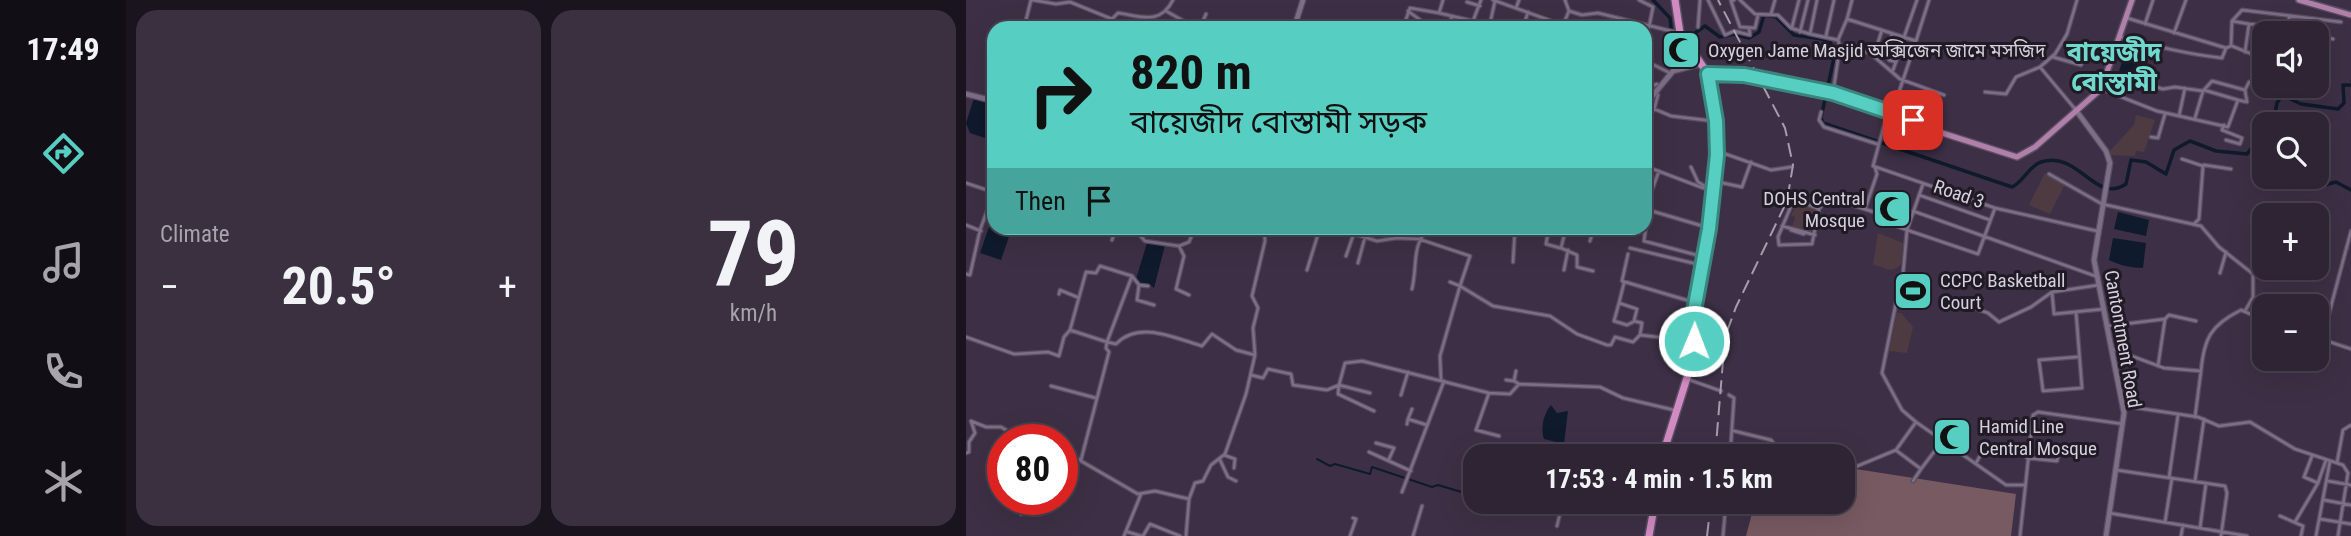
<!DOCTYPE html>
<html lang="en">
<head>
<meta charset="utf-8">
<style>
  :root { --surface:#2e2434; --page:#3a3040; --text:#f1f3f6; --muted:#a7a4ac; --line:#49414f; --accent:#57cec2 }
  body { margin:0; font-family:"Roboto Condensed","Noto Sans Bengali",sans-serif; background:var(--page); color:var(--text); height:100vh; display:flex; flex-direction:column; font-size:26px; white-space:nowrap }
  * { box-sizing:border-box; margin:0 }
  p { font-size:23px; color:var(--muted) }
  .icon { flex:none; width:38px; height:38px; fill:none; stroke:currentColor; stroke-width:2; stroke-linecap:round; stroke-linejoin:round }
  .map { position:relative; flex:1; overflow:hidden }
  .side { display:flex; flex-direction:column; gap:10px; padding:10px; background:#19141d; width:840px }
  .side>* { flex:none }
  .hud { position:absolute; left:21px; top:21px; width:665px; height:214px; border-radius:21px; box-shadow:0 7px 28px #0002,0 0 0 2px var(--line); background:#57cec2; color:#111; overflow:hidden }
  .buttons { position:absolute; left:1286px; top:21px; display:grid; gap:14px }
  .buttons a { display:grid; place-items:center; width:77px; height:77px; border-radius:14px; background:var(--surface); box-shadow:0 7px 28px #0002,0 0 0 2px var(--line); font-size:35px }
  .speed { position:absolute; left:21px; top:424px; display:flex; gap:14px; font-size:35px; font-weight:700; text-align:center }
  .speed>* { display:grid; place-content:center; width:91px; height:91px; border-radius:50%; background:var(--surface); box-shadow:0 7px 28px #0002,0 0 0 2px var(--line); line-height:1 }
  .speed .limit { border:10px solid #d22; background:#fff; color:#111 }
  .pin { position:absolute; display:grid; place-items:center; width:60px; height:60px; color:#fff; margin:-30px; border-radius:14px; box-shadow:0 4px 10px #0006 }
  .me { position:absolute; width:77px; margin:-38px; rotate:1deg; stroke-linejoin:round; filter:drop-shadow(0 0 5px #0008) }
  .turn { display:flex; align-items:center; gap:24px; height:147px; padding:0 28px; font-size:32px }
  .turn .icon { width:91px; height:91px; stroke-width:2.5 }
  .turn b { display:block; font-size:49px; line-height:60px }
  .then { display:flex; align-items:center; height:66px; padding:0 28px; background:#0003; gap:14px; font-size:26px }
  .big { font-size:52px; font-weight:700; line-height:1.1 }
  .side .widget { flex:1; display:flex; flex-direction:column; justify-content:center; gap:10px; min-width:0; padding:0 24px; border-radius:21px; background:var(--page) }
  .side .dial { align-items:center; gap:0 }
  .dial b { font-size:91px; line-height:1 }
  .heat { display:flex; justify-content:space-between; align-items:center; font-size:38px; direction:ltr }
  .side .tiles { flex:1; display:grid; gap:10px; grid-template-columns:repeat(2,1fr) }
  .trip { position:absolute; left:497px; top:444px; width:392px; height:70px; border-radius:21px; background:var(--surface); box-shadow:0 7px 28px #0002,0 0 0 2px var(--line); font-weight:700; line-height:70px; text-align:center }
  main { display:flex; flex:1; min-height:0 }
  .tab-bar { display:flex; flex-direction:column; width:126px; justify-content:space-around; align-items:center; background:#120e15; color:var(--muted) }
  .tab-bar .icon { width:49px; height:49px }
  .tab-bar .active { color:var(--accent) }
  .tab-bar b { font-size:32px; color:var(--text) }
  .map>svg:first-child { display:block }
  .green { fill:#4e3b41 }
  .forest { fill:#785a62 }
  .water { fill:#0f1a2d }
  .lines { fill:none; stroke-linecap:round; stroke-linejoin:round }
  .stream { stroke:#0f1a2d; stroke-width:2 }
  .canal { stroke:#0f1a2d; stroke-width:3.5 }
  .street-casing { stroke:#5a4e61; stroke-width:5 }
  .secondary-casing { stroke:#5a4e61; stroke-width:7 }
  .primary-casing { stroke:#5a4e61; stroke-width:8 }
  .highway-casing { stroke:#5a4e61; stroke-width:10 }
  .street { stroke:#7e6f89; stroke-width:2.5 }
  .secondary { stroke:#7e6f89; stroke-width:4.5 }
  .primary { stroke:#b080ab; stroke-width:5 }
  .highway { stroke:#d28bc2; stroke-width:7 }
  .rail { stroke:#a69cad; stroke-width:2; stroke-dasharray:14 7; stroke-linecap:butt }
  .route-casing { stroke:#39867e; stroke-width:18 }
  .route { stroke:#57cec2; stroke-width:12 }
  .labels { text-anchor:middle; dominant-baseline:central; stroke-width:6; stroke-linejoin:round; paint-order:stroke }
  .poi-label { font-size:19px; fill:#d7cfdd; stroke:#201a25; text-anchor:start }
  .street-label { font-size:19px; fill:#d7cfdd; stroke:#201a25 }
  .district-label { font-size:26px; font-weight:bold; fill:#70d9ce; stroke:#201a25 }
</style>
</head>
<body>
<main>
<nav class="tab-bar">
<b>17:49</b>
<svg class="icon active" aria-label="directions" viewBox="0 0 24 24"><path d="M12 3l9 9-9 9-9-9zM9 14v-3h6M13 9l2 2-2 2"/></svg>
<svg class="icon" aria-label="music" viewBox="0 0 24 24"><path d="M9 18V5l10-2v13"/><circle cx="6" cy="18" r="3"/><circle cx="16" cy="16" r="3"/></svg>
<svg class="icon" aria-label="phone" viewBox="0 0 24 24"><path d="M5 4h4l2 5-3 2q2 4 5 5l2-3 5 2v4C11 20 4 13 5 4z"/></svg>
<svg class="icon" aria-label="climate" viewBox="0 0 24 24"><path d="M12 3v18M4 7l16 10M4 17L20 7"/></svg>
</nav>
<section class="side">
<div class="tiles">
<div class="widget"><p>Climate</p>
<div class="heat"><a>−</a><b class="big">20.5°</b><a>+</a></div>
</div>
<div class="widget dial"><b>79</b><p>km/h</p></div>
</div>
</section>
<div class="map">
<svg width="1385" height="536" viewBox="0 0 1385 536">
  <rect width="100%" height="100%" fill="#3d3046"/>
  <!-- green -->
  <path class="green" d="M1170,115L1189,120L1178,152L1170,151L1169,156L1144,155L1142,153L1168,125Z
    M1079,173L1099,184L1084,214L1063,205Z
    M831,201L854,210L848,231L844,232L826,227L829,217L825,216Z
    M912,233L937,243L935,264C924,276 920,266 907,265Z
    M931,313H935L947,327L941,353L923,351Z"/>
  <!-- forest -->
  <path class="forest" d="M877,467L1050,494L1045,536H780L789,502H877Z"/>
  <!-- water -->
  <path class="water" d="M1162,44L1182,50L1173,76L1153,71Z
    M8,98L21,100L20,105L28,107L27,137L22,139L4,133L0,123Z
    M1152,212L1183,220L1180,236L1148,229Z
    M25,221L28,228H46L35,260L14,253Z
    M1147,238L1180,243L1177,268C1166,268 1152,265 1143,260Z
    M181,243L199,245L188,288L183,284L174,285L170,279Z
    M585,405L591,413L602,411L598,444L578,439C574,428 578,413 585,405Z"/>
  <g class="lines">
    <!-- stream -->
    <path class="stream" d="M351,459L364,466L369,464L404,474L406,467L466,487L472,485L509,496"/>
    <!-- canal -->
    <path class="canal" d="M687,0L704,18L706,37L711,41H715
      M723,37L739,26L754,37L768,34L783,38L793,32L798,15L810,17L828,35L863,40L869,53L855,118L857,123L1046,187C1057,182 1063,166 1075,162C1113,150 1129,205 1160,184L1165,160L1180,162L1200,174L1208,150L1224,141L1250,151L1281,154L1298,132
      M1307,124L1311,103L1316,95L1335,104L1372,109L1378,103L1377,85H1385
      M1349,177L1355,186L1370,182L1385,190"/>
    <!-- street casing -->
    <g class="street-casing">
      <path id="street" d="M67,0L90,4L104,2L146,19L152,13C174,16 194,26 207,0
        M477,0L473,13L507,21L515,0
        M527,0L597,25L603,11L616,15L632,13L713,33
        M599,0L603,11
        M673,0L687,7L683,27
        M742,0L759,35L768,31L784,35L783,28
        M768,0L765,1L774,27L789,28L792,15
        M774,0L789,14L812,15L825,28L844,34
        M851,0L844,34L872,40L874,46L867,93
        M886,0L881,19L950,41L963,0
        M501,2L514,6
        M550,8L553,0
        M200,11L230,28
        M442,11L465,28
        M805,14L809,0
        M1161,18L1260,48L1265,46L1266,21L1276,10L1375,22
        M1266,21L1283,24L1279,52
        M1179,24L1187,0
        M1283,24L1322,27
        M732,27L734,0
        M826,27L833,0
        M58,28L65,0
        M143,28L147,19
        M234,28L240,14
        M437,28L444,8L473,13
        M482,28L486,16
        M523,28L529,1
        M557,28L562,12
        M834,32L842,0
        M1208,33L1220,0
        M1322,33L1323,16
        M926,34L920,54L923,60L930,62
        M860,36L868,0
        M938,37L951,0
        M1155,37C1189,46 1220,54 1256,58L1260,48
        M1351,37L1367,39
        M872,40L881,19
        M950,41L931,98L919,122L907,166L1029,208L1131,231
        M874,46L904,53L934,79L978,95
        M1266,46L1298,59
        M908,55L916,30
        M1351,55L1359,56
        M1291,56L1296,25
        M1087,57L1115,65L1119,53L1144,59
        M688,65L702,72
        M1074,67L1109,109
        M927,70L939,37
        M1142,74L1197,89L1209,87L1237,91
        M679,89L691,84
        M1135,89L1191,111L1262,127L1272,100L1281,102L1279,90L1283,82L1298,85
        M1238,90L1272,100
        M1019,92L1040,94L1050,77L1074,67L1089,54L1101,34L1111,0
        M679,105L705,116L747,121
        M688,110L692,95
        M855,112L853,120L858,127L911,144
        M1213,116L1219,88
        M1229,118L1237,91L1246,81L1279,90
        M1258,125L1256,130L1276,138L1274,144L1260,140
        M679,129L682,130
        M1185,137L1192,138L1199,114
        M754,152L805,170L825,167
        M1216,159L1237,166L1233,219L1228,224
        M1238,165L1265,169
        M679,166L737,188
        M725,167L732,182L745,190
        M1083,174L1136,204L1235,226L1253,247L1287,274V297L1311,306
        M752,182L776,187L785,162
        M0,183L27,192
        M953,195L1024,220
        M1029,208L1012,254L941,230L936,285L930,303L916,373L936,410L950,422L1040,485H1059
        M679,209L740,227
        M679,209L693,171
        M853,209L828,199L812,237L813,245L846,244L853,209L859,201L871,200L920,216L925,224L941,230L957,184
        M899,209L911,174L909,167
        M947,211L1132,277
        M0,225L15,231
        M680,226L678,241L738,257
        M816,226L849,235
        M159,228L171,232L179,241L213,246L223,242L229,228
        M328,228L346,233L356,228
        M369,228L411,241L431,238L453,239L504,256L494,286L484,282
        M583,228L580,244L594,248
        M600,228L595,248L611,255V267L627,271
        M187,230V228
        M825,230L838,234
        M146,240L150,228
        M624,241L628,228
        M213,246L218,256L210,289L223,295
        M664,248L735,265
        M662,254L656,281L727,302
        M380,256L388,233
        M547,262L549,228
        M392,263L399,237
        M341,270L353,231
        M598,270L602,250
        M1254,273L1260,252
        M0,274L4,275L14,230L28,192
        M166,276L173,285L182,286
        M658,283L653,303L671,309L668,321L676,323L674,335
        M173,285L171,300L188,305
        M446,289C452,262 445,249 462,228
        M1086,292L1088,314L1138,309
        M93,294L94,290L111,297
        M653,303L648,321L661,325L667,322
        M999,308L1002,306L1022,313L1033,322L1065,307L1086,292L1133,285
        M1279,311L1287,297
        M1110,312L1116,388L1077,391L1073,360L1111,357
        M1142,326L1199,319
        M104,330L120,272L130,273L134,266L166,276L141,342L150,344C173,320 209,338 236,346L246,334L270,350L289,355
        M0,337L48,354L82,352L93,356L98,337L104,330L141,342L140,348L143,352L115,460L96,457
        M707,339L714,321L725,319
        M1355,339L1385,349
        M1351,340H1356L1385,231
        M1147,349L1198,368L1235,371L1229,417
        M1192,366L1199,319L1203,315L1230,321
        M550,371L548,381L553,384
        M1235,371C1238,338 1245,325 1275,310L1298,320
        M285,375L297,378L302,369L325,374L327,385L361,390L373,385L379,363L396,361L523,393L544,394L553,384L634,387L657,398L708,410
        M475,380L474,356L494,286L527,306L584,316L611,334L641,345H645L649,337L667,342L674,335L726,341
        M540,380L548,381
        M724,380L755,391
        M85,386L130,398
        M404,393L373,385L372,394L408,411
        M523,393L510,430L533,436
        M435,395L442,372
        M763,395L768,398L764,457
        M1158,406L1232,417L1253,426L1284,422L1329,449L1377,465L1382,473L1372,536
        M442,419L446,409
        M441,424L442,419L461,425
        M768,431L805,440L819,457
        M410,443L428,448L423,459
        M931,451L955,469L977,440
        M403,452L445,471
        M0,453L3,452V442L9,433L5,421L20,427H35L55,439
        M258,455L269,459L268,468
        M584,455L600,457
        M1346,456L1338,477L1352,483L1360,460
        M544,457L551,445L567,453L583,456
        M1061,458L1091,461L1094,447
        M254,460L262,477L270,481
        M115,461L172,494L189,491L223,499
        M1010,463L1018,449
        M1371,463L1377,430L1385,425
        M1150,470L1259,486L1261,493L1255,536
        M877,472L930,450L950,422
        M1203,478L1212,415
        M947,481L955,469
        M1229,481L1238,419
        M1362,481L1385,485
        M436,492L478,381
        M1358,500L1385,505
        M582,502L613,509L616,502
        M1143,513L1281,536
        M55,514L62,509L66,499
        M1314,516L1337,526L1335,536
        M1354,519L1385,524
        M1199,522L1206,478
        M1329,522L1352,483
        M591,526L596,505
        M1234,528L1240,483
        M162,532L175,536
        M158,536L175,494
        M177,536L184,524L214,536
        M220,536L223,499L229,483L237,481L245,465L259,454L280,394L289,355L287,328L292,308L286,296L299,241L298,228
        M384,536L390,519L387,518
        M447,536L456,506
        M757,536L760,502
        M1054,536L1067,415L1072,412L1157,424
        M1215,536L1217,525
        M1350,536L1364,461"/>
    </g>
    <!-- secondary casing -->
    <g class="secondary-casing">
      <path id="secondary" d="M328,28L337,0
        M0,94L28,101
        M679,105L707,71L734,64
        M1109,109L1140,151L1144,163L1128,260L1158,413L1140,536"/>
    </g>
    <!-- primary casing -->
    <g class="primary-casing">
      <path id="primary" d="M1333,0L1385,15
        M746,72L778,75L887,100
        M747,78L779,80L864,97L1051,157L1069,147L1135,89L1166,0
        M903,105L930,114"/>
    </g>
    <!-- highway casing -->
    <g class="highway-casing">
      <path id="highway" d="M709,0L714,33L742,74
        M745,72L748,75L745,79L742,76Z
        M696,457L726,362L728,311L745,217L752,139L743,78
        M683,536L689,502"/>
    </g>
    <!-- street -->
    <use href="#street" class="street"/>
    <!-- secondary -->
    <use href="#secondary" class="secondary"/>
    <!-- primary -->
    <use href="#primary" class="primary"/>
    <!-- highway -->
    <use href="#highway" class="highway"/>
    <!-- rail -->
    <path class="rail" d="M749,457L759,337L770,307L821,201L827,165L819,128L752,0
      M741,536L745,502"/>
  </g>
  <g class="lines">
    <!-- route casing -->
    <g class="route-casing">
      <path id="route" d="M728,341V311L743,229L751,155L750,121L742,74L778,75L867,93L947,120"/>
    </g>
    <!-- route -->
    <use href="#route" class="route"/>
  </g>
  <!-- icons -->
  <defs>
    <g id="mosque-square" transform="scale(2.0125)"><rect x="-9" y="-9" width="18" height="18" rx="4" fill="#57cec2" stroke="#201a25"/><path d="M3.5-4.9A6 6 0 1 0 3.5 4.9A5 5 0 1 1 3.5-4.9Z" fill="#111"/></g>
    <g id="stadium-square" transform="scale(2.0125)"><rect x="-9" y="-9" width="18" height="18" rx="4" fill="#57cec2" stroke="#201a25"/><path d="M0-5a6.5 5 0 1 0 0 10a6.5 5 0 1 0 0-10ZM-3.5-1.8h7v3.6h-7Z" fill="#111"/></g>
  </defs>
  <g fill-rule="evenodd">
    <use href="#mosque-square" x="715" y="50"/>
    <use href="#mosque-square" x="926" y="209"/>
    <use href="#stadium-square" x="947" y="291"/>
    <use href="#mosque-square" x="986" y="437"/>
  </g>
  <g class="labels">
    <!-- poi labels -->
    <g class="poi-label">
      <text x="742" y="50">Oxygen Jame Masjid অক্সিজেন জামে মসজিদ</text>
      <text x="899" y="198" text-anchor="end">DOHS Central<tspan x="899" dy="22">Mosque</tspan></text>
      <text x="974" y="280">CCPC Basketball<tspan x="974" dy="22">Court</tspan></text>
      <text x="1013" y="426">Hamid Line<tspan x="1013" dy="22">Central Mosque</tspan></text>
    </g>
    <!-- street labels -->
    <g class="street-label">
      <text transform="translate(993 194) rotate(19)">Road 3</text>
      <text transform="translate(1157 339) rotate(80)">Cantontment Road</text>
    </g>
    <!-- district labels -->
    <g class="district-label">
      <text x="1148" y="52">বায়েজীদ<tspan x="1148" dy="30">বোস্তামী</tspan></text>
    </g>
  </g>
</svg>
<div class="buttons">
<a><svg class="icon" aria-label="sound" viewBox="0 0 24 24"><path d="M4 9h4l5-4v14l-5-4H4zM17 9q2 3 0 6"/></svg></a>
<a><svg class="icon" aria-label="search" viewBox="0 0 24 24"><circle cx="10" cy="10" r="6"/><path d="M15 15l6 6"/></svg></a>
<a>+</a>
<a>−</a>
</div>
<div class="speed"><div class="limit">80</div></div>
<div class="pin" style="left:947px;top:120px;background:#d93025"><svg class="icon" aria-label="arrive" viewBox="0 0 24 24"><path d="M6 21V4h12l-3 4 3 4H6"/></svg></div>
<svg class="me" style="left:728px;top:341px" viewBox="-20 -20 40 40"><circle r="17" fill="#57cec2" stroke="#fff" stroke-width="3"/><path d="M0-11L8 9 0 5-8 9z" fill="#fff"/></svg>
<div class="trip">17:53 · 4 min · 1.5 km</div>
<div class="hud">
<div class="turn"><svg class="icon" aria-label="right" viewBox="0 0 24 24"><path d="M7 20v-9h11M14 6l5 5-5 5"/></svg><div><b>820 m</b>বায়েজীদ বোস্তামী সড়ক</div></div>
<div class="then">Then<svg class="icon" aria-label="arrive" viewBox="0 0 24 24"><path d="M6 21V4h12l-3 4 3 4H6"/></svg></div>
</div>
</div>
</main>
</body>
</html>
